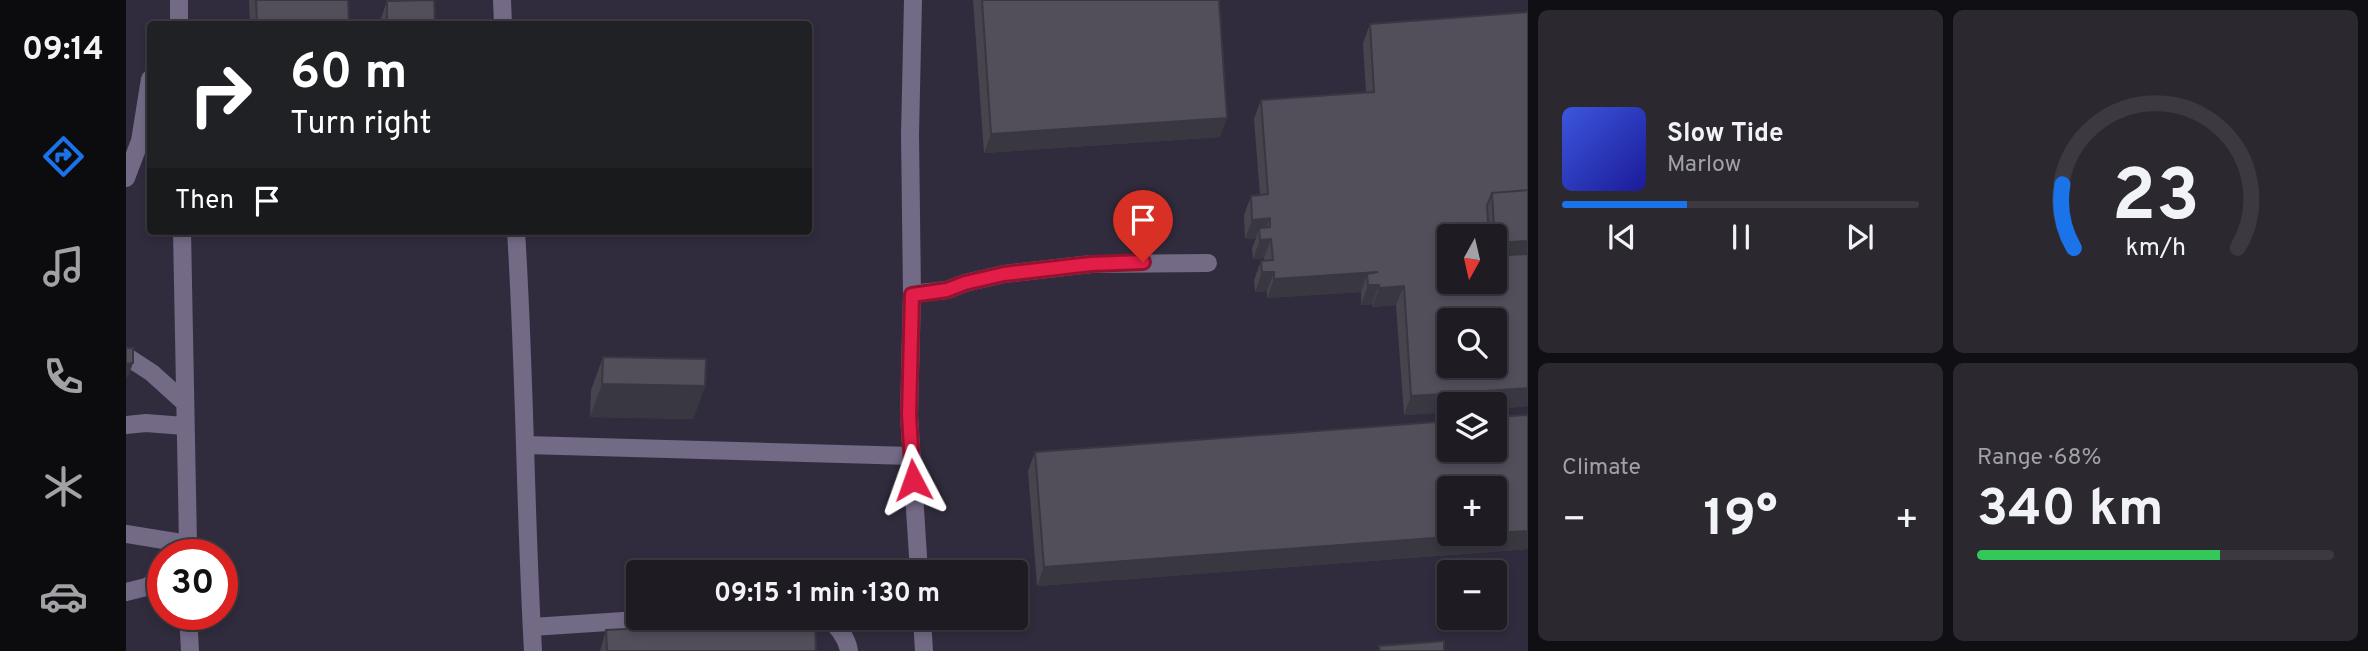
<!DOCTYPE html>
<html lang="en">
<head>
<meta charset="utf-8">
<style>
  :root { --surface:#1e1b23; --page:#2b2830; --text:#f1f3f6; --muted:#a1a1a6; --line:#3c3941; --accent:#1a73e8 }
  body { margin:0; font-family:Overpass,sans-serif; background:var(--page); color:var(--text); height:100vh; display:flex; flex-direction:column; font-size:26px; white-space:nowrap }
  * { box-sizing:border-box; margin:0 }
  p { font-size:23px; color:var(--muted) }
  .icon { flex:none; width:38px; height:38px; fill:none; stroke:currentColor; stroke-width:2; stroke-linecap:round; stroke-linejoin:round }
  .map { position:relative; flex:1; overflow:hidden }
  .side { display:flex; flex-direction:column; gap:10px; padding:10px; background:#100f13; width:840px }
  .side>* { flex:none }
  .guide { position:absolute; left:21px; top:21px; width:665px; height:214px; border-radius:7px; box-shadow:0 4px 10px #0003,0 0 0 2px var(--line); background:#202124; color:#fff; overflow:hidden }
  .needle { width:46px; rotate:188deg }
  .buttons { position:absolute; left:1311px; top:224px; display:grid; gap:14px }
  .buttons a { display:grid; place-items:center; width:70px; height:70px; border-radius:7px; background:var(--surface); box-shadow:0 4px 10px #0003,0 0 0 2px var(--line); font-size:35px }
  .speed { position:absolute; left:21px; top:539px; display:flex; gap:14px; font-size:35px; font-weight:700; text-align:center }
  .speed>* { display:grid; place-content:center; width:91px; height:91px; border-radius:50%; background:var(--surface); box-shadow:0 4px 10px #0003,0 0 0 2px var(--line); line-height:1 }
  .speed .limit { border:10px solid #d22; background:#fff; color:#111 }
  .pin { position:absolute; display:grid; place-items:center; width:60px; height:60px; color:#fff; margin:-72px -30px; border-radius:50% 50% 50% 0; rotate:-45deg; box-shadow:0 0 7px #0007 }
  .pin .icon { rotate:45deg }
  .me { position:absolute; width:77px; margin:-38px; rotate:356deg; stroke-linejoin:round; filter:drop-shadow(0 0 5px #0008) }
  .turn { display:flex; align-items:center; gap:24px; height:147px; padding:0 28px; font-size:32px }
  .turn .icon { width:91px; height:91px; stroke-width:2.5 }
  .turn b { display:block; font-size:49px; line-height:60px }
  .then { display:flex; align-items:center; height:66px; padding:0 28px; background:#0003; gap:14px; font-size:26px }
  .big { font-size:52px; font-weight:700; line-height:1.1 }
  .side .widget { flex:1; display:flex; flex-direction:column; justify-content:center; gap:10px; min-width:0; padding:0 24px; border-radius:10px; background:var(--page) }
  .side .dial { align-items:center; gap:0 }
  .dial svg { height:182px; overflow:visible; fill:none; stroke:var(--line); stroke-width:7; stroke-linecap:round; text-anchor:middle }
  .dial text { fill:var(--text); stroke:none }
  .song { display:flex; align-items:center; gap:21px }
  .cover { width:84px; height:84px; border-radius:10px; background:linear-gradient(135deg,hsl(230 70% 55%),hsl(240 70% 35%)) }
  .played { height:7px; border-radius:4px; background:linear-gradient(90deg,var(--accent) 35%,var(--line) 35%) }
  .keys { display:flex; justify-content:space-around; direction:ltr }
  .heat { display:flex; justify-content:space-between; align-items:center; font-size:38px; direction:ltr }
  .charge { height:10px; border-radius:5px; background:linear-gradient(90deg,#34c759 68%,var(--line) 0) }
  .side .tiles { flex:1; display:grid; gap:10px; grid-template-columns:repeat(2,1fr) }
  .trip { position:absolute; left:500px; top:560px; width:402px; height:70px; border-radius:7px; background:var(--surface); box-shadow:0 4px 10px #0003,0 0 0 2px var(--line); font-weight:700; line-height:70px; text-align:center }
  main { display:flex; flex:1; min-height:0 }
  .tab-bar { display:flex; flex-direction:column; width:126px; justify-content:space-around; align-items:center; background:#0c0b0e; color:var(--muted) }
  .tab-bar .icon { width:49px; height:49px }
  .tab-bar .selected { color:var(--accent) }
  .tab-bar b { font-size:32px; color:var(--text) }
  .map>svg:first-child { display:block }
  .built { fill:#312c3d; fill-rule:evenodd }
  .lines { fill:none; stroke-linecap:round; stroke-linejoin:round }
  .minor { stroke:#736a86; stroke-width:18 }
  .wall { fill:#47444e; fill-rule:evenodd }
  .shaded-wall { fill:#393740 }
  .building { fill:#524f5b; stroke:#393740; stroke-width:2; fill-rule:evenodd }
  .route-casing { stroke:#92132f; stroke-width:18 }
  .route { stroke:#e11d48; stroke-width:12 }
</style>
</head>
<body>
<main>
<nav class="tab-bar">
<b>09:14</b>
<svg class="icon selected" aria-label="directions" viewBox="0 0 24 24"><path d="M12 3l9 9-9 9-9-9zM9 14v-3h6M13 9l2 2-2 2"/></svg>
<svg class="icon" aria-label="music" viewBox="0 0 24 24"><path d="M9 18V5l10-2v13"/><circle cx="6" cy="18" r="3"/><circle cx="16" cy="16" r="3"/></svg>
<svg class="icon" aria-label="phone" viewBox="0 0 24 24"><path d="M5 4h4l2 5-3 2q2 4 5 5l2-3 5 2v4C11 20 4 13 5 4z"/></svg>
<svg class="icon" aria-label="climate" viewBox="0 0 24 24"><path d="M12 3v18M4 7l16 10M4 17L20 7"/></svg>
<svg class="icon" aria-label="car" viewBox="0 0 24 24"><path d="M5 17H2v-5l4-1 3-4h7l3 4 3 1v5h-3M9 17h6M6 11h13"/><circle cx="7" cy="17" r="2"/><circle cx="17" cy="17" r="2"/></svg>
</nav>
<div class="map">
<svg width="1402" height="651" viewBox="0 0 1402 651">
  <rect width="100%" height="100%" fill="#28242f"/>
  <!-- built -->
  <path class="built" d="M0,0H1402V651H0ZM24,24H682V231H24ZM1323,236H1368V282H1323ZM1323,320H1368V366H1323ZM1323,404H1368V450H1323ZM1323,488H1368V534H1323ZM37,555H96V614H37ZM513,572H891V618H513ZM1323,572H1368V618H1323Z"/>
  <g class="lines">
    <!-- minor -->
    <path class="minor" d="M53,0V24
      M376,0L377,24
      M787,0L784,134L786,294L783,415L793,572
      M0,178L14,141L24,79
      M56,231L62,544L61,555
      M390,231C399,371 399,511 407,651
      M786,294L821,290L839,283L878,274L965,264L1082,263
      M0,356L26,373L58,402
      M0,425L20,423L58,426
      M400,445L785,456
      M0,534L62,544
      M0,592L20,587L37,578
      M62,614L64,651
      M699,618C711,624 721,638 723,651
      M796,618L798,651
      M406,627L543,618"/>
  </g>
  <!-- wall -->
  <path class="wall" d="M123,0H222L223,24H124Z
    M847,0H1093L1094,137L858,153Z
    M261,1L309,24H254V21Z
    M1402,12V406L1368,409L1323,404V412L1278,415L1270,305L1246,307V304L1235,305V292L1141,298V291L1129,292L1128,280L1135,261H1138V258L1127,259L1126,248L1130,238L1119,239L1118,215L1125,196L1134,195L1128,119L1135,100L1240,93L1237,43L1244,24ZM1323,236H1368V282Z
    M477,357L579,386L567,419L464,417L465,390Z
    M1402,415V549L911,586L902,471L909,452Z
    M623,618H645V622L690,651H474L480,630L621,624Z"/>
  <!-- shaded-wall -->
  <path class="shaded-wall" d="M1101,118L1094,137L858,153L865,134Z
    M1144,218L1137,237L1133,228L1130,238L1119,239L1126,220Z
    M1145,239L1138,258L1127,259L1134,240Z
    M1402,241V273L1368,275L1369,243Z
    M1136,272H1148L1141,291L1129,292Z
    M1252,272L1253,285L1246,304L1235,305L1242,285L1241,274L1235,292L1141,298L1148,279Z
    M1278,286L1270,305L1246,307L1253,288Z
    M7,363L2,377H0V364Z
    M476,384L579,386L567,419L464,417Z
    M1402,388V406L1368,409V404H1323V412L1278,415L1285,396Z
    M1402,531V549L911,586L918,567Z"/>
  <!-- building -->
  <path class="building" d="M130,0H222L223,24H131Z
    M308,0L309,24H261V1Z
    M856,0H1093L1101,118L865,134Z
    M1402,12V190L1366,193L1361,206L1363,236H1323V282H1368V256L1402,254V388L1285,396L1278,286L1253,288V285H1242L1241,274L1252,272L1148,279V272H1136L1135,261L1147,260L1145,239L1134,240L1133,228L1144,227V218L1126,220L1125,196L1142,194L1135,100L1248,92L1244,24ZM1323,320H1368V366H1323Z
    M1402,190V241L1369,243L1366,193Z
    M0,348H7V363L0,364Z
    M477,357L580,359L579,386L476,384Z
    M1402,415V531L1368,533V488H1323V534H1361L918,567L909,452L1323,421V450H1368V417Z
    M626,618H645V622L689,620L690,651H481L480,630L626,623Z
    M1318,641V651H1254L1253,646Z"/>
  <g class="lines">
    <!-- route casing -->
    <g class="route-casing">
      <path id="route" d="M787,480L783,415L786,295L821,290L839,283L878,274L965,264L1017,262"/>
    </g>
    <!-- route -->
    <use href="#route" class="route"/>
  </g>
</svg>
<div class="buttons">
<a><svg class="needle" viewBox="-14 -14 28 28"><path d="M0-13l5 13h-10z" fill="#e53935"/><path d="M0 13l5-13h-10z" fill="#a1a1a6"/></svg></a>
<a><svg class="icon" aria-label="search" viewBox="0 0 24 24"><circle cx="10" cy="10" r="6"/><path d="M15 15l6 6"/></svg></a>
<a><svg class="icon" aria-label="layers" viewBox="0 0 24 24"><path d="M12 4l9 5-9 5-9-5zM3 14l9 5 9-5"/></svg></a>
<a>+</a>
<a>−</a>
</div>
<div class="speed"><div class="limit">30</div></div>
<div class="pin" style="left:1017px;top:262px;background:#d93025"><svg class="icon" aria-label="arrive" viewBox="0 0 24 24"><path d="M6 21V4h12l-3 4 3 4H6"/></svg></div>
<svg class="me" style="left:787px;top:480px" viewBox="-20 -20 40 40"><path d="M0-17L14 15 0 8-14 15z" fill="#e11d48" stroke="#fff" stroke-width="4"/></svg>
<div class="trip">09:15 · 1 min · 130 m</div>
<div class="guide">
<div class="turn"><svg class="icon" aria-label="right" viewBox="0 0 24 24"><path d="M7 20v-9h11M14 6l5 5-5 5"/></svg><div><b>60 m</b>Turn right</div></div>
<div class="then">Then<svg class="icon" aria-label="arrive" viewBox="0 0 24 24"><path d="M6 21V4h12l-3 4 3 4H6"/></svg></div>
</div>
</div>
<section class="side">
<div class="tiles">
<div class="widget">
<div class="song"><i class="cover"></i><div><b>Slow Tide</b><p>Marlow</p></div></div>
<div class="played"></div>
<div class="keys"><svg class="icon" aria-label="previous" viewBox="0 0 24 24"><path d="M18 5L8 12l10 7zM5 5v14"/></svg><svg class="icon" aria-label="pause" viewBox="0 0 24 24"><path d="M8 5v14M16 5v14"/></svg><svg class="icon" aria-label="next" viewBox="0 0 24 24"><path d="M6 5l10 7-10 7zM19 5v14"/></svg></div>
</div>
<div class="widget dial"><svg viewBox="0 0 100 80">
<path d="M14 69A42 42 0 1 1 86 69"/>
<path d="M14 69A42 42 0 0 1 9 41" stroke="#1a73e8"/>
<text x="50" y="56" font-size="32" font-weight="700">23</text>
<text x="50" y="72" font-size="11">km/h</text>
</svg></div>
<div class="widget"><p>Climate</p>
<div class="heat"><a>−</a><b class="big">19°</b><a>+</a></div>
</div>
<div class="widget"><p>Range · 68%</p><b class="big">340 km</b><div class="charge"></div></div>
</div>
</section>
</main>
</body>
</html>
